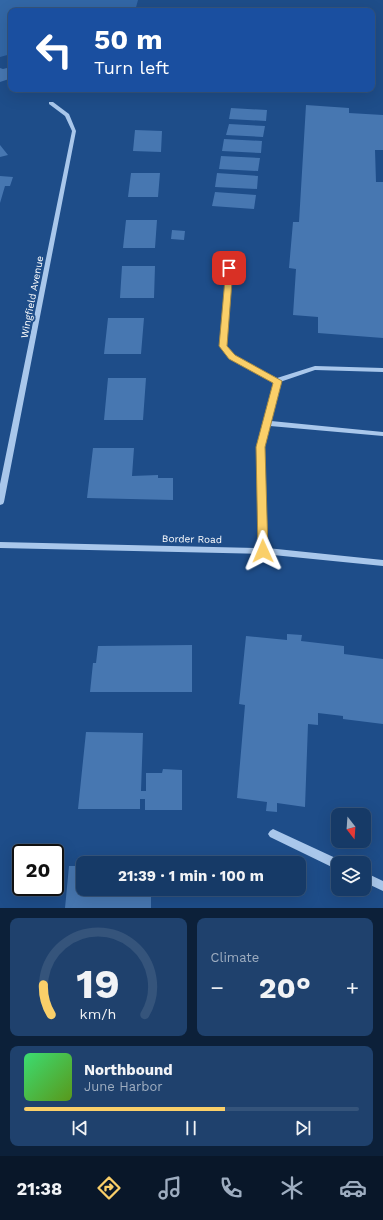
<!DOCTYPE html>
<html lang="en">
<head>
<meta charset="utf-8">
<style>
  :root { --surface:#163a67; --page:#1f416d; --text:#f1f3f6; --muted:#9eadc0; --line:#35547b; --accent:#facf69 }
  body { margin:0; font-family:"Work Sans",sans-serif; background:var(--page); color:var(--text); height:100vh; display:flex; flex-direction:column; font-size:15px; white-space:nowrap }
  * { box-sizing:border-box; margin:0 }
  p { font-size:13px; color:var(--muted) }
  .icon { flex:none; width:22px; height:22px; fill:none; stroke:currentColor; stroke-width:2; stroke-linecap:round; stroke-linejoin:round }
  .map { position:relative; height:908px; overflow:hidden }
  .side { display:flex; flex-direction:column; gap:10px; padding:10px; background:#0c2039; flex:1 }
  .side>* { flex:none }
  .hud { position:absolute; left:8px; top:8px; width:367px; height:84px; border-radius:8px; box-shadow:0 4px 16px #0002,0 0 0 1px var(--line); background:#1a4fa0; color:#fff; overflow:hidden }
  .needle { width:26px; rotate:163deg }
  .buttons { position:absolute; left:331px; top:808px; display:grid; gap:8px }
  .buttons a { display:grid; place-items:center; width:40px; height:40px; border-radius:8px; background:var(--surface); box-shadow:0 4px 16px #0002,0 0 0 1px var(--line); font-size:20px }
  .speed { position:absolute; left:12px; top:844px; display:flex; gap:8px; font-size:20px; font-weight:700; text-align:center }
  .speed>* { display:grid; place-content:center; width:52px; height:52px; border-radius:50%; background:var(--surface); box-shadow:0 4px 16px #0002,0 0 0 1px var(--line); line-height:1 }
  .speed .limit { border:2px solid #111; border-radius:6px; background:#fff; color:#111 }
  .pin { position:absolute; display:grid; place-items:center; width:34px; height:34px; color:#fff; margin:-17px; border-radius:8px; box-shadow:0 2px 6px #0006 }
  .me { position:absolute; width:44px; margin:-22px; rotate:359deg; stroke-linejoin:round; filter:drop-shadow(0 0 3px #0008) }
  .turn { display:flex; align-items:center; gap:14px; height:84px; padding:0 20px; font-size:18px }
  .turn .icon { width:52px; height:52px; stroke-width:2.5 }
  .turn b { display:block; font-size:28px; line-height:34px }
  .big { font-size:30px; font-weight:700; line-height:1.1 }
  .side .card { flex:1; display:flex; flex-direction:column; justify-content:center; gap:6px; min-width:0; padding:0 14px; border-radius:8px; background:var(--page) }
  .side .dial { align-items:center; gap:0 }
  .dial svg { height:104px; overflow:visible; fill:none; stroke:var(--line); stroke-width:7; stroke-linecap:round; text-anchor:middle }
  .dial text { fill:var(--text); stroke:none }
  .song { display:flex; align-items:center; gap:12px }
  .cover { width:48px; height:48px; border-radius:6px; background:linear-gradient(135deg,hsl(140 70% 55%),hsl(90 70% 35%)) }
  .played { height:4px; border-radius:2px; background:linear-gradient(90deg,var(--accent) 60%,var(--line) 60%) }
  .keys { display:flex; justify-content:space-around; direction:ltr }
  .heat { display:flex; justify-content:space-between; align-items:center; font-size:22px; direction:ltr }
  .side .tiles { flex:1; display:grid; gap:10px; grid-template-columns:1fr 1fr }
  .card:last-child { grid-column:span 2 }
  .trip { position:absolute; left:76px; top:856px; width:230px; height:40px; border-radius:8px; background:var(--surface); box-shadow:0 4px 16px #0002,0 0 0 1px var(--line); font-weight:700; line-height:40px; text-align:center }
  .tabs { display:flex; height:64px; justify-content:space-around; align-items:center; background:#091729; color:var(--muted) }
  .tabs .icon { width:28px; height:28px }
  .tabs .current { color:var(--accent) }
  .tabs b { font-size:18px; color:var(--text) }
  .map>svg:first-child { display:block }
  .green { fill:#3267a6 }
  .building { fill:#4777b1 }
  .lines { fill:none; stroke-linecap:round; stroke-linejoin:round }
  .minor { fill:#a9c7eb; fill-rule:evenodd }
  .route { fill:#facf69; stroke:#a28744 }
  .labels { text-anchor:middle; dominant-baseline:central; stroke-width:4; stroke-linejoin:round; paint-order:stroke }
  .street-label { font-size:10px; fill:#fff; stroke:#1e4d89 }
</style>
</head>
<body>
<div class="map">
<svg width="383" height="908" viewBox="0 0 383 908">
  <rect width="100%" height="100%" fill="#1e4d89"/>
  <!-- green -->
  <path class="green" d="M0,0H138L135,11H11V54L0,57Z"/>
  <!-- building -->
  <path class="building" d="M11,67V80L9,79L0,82V68L3,69Z
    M306,105L349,108V113L383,115V150H375L376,182H383V338L318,333V317L293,315L296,269L289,268L293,222H299Z
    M231,108L267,110L266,121L229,119Z
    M229,124L265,126L263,137L226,135Z
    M135,130L162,131L161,152L133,151Z
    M224,139L262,141L261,153L222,151Z
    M0,145L8,155L0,157Z
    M221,156L260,158L258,171L219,169Z
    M131,173H160L158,197H128Z
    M217,173L258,176L257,189L215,187Z
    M0,176L13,177L10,186H5L0,203Z
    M215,192L256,195L254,209L212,206Z
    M126,220H157L155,248H123Z
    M172,230L185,231L184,240L171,239Z
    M122,266H155L154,298H120Z
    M108,318H144L141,354H104Z
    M108,378H146L143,420H104Z
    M93,448H134L132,476L158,475V478H173V500L87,498Z
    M287,634L302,635L301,641L344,646V654L383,659V724L343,719V716L318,713V725L308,724L305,807L277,803V812L266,811L267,802L237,798L245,705L239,704L246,636L287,640Z
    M192,645V692H90L93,663H96L98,646Z
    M86,732L143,733L141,791H146V773H162L163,769L182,770V810H145V799H140V809H78Z
    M69,866H83V889H151V908H65Z"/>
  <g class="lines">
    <!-- minor -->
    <path class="minor" d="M49,102H53L69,114L76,131L4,502L3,504L0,505V484L72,131L65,116L49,104Z
      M229,266L232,268L226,347L234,356L277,378L315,366L383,368V372L315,370L280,382L271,421L383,432V436L270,426L264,447L267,548L383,560V566L263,554L0,548V542L259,548L258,447L274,382L230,358L220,347L226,268Z
      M273,829L342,861V863H338V870L270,837L268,834L270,831Z
      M364,872L383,881V891L364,882Z"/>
  </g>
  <!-- route -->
  <path class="route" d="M229,266L233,268L227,346L235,355L282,381L265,447L268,551L267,554L263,555L260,554L258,551L256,447L273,383L229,359L219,346L226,268Z"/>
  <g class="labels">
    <!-- street labels -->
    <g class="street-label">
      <text transform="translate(32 297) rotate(-79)">Wingfield Avenue</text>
      <text transform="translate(192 539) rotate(1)">Border Road</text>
    </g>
  </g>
</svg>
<div class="buttons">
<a><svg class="needle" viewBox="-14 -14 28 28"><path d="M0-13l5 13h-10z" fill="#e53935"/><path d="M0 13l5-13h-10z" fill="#9eadc0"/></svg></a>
<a><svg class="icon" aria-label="layers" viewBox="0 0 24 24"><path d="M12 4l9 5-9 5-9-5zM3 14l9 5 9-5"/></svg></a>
</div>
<div class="speed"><div class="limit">20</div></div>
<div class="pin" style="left:229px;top:268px;background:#d93025"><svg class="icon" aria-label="arrive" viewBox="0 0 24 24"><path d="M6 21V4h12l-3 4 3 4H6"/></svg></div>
<svg class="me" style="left:263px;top:551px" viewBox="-20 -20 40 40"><path d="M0-17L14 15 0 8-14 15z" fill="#facf69" stroke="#fff" stroke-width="4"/></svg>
<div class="trip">21:39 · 1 min · 100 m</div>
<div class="hud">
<div class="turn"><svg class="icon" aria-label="left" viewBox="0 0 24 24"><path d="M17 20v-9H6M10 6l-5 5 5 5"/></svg><div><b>50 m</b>Turn left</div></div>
</div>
</div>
<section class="side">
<div class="tiles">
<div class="card dial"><svg viewBox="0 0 100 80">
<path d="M14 69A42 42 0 1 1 86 69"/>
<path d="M14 69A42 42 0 0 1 8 46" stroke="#facf69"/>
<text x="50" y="56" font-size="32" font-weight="700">19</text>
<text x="50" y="72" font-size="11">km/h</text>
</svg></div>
<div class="card"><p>Climate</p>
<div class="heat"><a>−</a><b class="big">20°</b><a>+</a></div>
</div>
<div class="card">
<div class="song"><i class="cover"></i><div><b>Northbound</b><p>June Harbor</p></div></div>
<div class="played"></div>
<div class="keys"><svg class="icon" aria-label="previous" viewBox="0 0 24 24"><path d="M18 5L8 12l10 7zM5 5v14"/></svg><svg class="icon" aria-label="pause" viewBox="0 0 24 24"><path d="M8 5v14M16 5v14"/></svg><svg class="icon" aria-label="next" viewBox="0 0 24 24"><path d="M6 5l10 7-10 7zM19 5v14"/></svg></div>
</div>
</div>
</section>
<nav class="tabs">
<b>21:38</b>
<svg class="icon current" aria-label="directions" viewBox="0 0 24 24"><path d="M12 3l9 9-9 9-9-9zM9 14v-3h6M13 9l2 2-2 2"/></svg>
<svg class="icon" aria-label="music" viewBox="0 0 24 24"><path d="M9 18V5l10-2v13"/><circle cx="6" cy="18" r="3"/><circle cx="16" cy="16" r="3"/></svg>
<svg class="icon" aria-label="phone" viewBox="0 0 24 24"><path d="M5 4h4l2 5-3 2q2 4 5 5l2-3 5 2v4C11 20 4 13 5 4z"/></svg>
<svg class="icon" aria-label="climate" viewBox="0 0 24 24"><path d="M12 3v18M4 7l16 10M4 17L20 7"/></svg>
<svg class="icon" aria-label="car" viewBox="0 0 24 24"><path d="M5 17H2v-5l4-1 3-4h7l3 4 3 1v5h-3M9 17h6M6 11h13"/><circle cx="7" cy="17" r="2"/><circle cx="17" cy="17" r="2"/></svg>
</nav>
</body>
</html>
